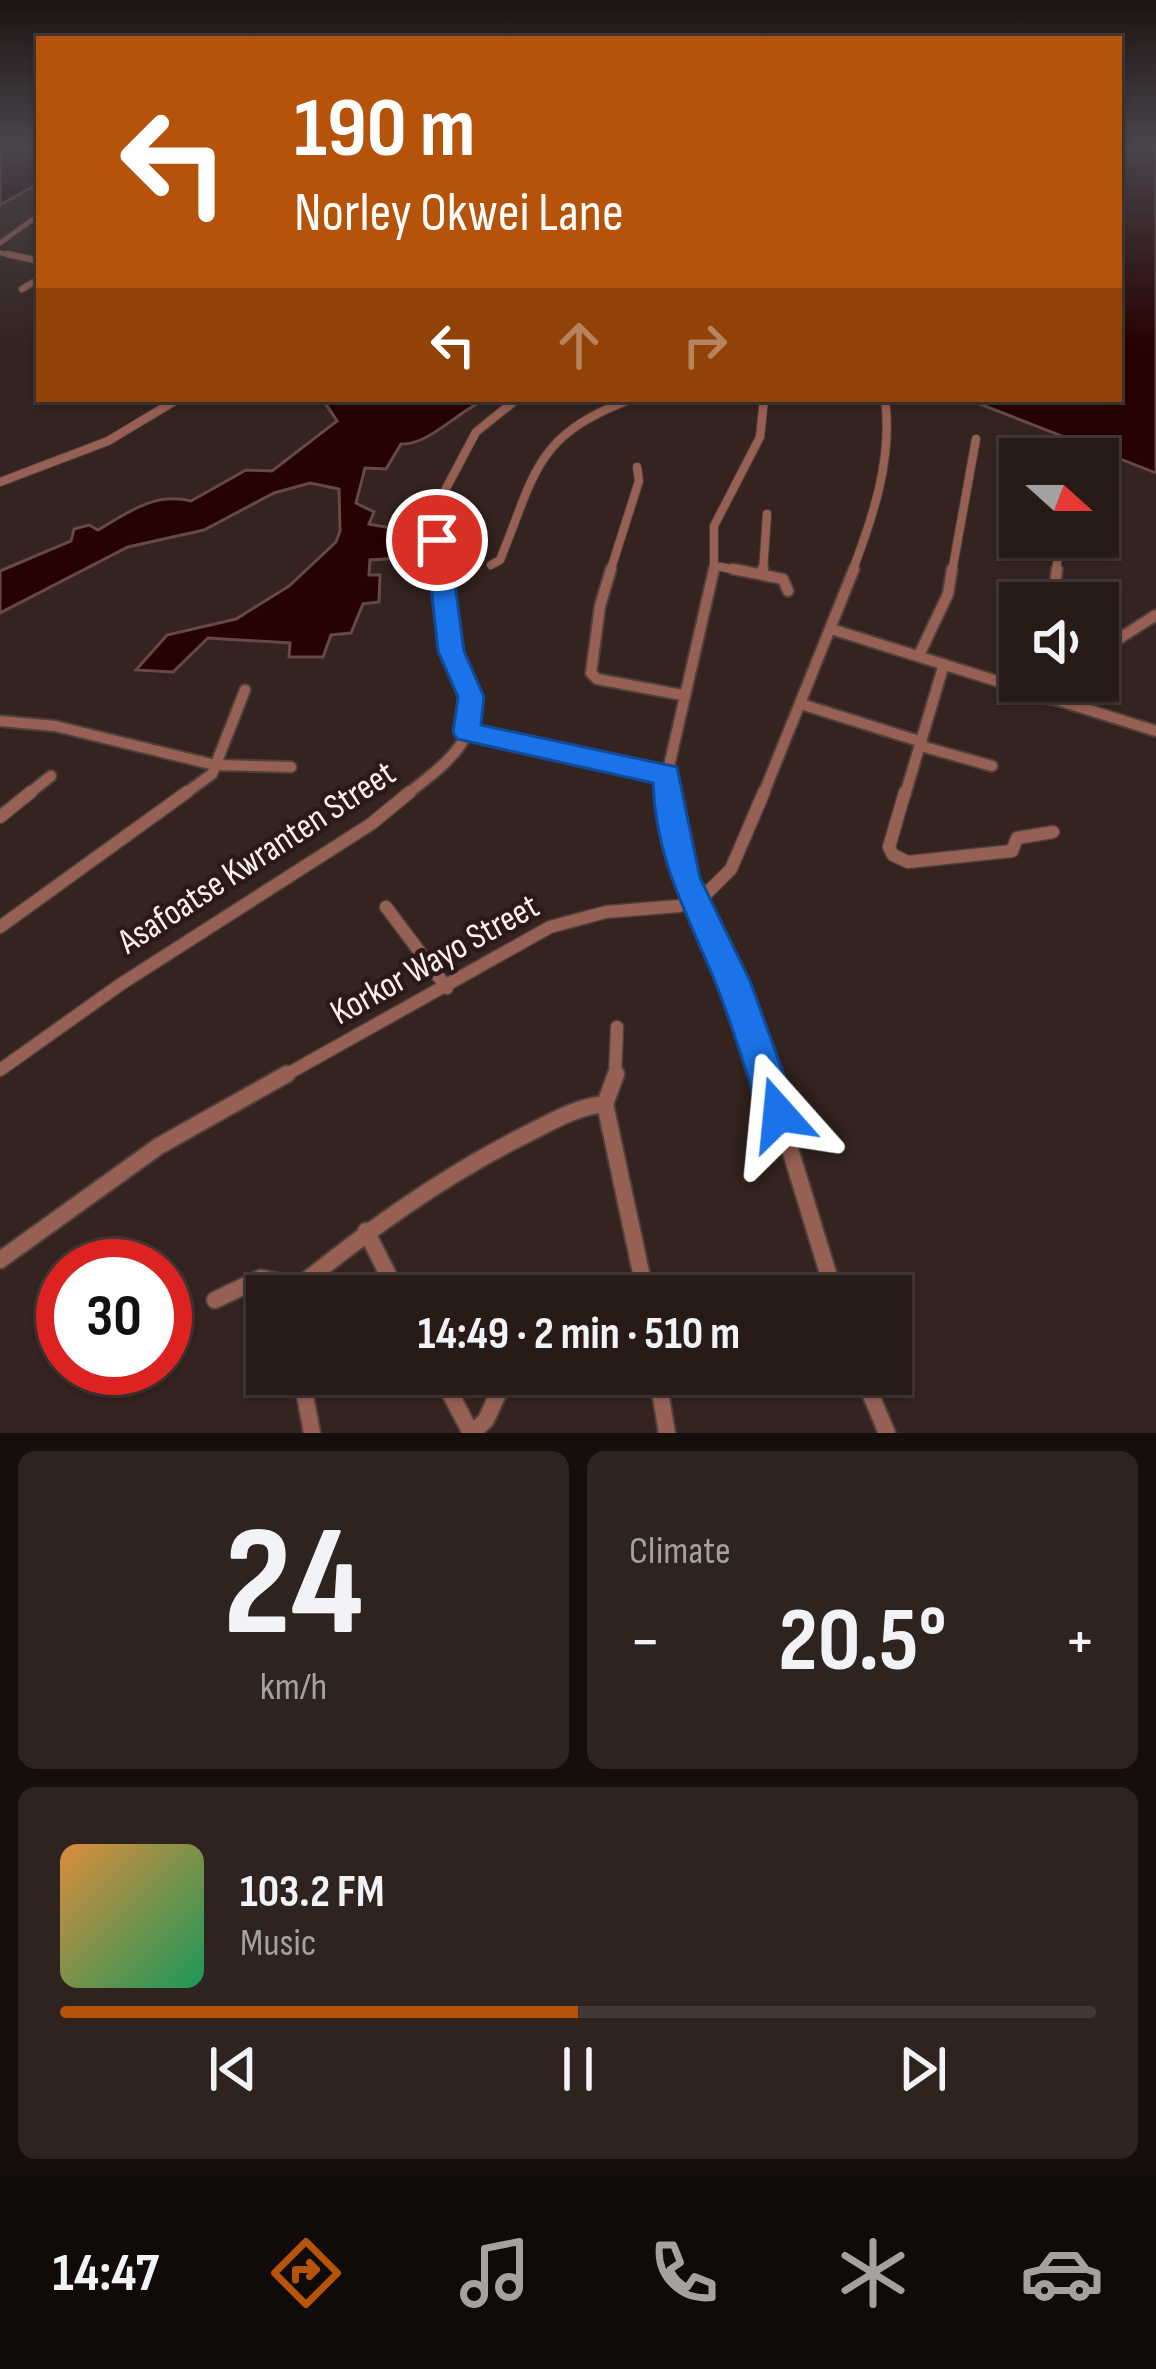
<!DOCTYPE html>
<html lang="en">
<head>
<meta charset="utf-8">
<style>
  :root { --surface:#271a17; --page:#2f2320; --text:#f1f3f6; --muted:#a4a1a1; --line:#433836; --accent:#b45309 }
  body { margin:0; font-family:"Sofia Sans Condensed",sans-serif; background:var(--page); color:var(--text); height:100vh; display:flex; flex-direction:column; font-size:45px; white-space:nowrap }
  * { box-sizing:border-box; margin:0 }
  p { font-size:39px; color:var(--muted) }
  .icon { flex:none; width:66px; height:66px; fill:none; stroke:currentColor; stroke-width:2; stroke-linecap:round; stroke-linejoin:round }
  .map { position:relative; height:1433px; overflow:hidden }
  .side { display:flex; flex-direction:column; gap:18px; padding:18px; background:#150e0d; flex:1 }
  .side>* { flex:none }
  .banner { position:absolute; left:36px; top:36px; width:1086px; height:366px; border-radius:0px; box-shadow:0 3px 9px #0004,0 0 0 3px var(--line); background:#b45309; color:#fff; overflow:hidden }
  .needle { width:78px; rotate:111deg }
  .controls { position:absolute; left:999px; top:438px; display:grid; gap:24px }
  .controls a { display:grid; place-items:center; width:120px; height:120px; border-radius:0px; background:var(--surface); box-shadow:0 3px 9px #0004,0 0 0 3px var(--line); font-size:60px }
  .speed { position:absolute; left:36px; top:1239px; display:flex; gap:24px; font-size:60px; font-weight:700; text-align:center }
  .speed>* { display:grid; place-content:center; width:156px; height:156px; border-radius:50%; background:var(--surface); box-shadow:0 3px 9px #0004,0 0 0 3px var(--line); line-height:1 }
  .speed .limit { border:18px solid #d22; background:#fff; color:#111 }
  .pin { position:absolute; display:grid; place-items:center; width:102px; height:102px; color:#fff; margin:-51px; border:6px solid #fff; border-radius:50%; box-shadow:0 3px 12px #0007 }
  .me { position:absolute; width:132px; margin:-66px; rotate:342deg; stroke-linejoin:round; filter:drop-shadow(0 0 9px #0008) }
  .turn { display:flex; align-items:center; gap:42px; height:252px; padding:0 60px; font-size:54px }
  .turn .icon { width:156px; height:156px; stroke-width:2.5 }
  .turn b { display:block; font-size:84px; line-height:102px }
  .lanes { display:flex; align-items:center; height:114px; padding:0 60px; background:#0003; justify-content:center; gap:60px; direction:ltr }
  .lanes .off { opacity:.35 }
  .big { font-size:90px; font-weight:700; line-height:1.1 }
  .side .widget { flex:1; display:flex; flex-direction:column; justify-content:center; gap:18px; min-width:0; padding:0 42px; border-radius:18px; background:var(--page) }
  .side .dial { align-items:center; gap:0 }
  .dial b { font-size:156px; line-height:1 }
  .song { display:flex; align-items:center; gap:36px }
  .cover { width:144px; height:144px; border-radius:18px; background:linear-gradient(135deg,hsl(30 70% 55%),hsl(150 70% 35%)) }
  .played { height:12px; border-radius:6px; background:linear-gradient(90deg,var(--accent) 50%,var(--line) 50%) }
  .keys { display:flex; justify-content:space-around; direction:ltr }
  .heat { display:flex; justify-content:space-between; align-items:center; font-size:66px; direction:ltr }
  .side .tiles { flex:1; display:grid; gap:18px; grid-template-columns:1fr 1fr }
  .widget:last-child { grid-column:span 2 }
  .trip { position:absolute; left:246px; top:1275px; width:666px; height:120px; border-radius:0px; background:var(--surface); box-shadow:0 3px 9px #0004,0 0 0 3px var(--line); font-weight:700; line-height:120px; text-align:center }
  .menu { display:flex; height:192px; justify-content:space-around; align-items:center; background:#100a09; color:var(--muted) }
  .menu .icon { width:84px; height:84px }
  .menu .current { color:var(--accent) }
  .menu b { font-size:54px; color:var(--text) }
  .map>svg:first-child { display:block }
  .water { fill:#260200; stroke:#664947; stroke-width:3 }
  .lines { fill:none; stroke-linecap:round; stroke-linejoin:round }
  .minor-far5-casing { stroke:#50403c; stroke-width:6 }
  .minor-far4-casing { stroke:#50403c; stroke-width:8 }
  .minor-far3-casing { stroke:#50403c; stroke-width:10 }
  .minor-far2-casing { stroke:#50403c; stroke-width:14 }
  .minor-far1-casing { stroke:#50403c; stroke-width:15 }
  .minor-casing { stroke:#50403c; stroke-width:20 }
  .minor-far5 { stroke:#976054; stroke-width:4.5 }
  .minor-far4 { stroke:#976054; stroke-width:6 }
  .minor-far3 { stroke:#976054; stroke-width:8 }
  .minor-far2 { stroke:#976054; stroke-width:10 }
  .minor-far1 { stroke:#976054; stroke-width:12 }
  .minor { stroke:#976054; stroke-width:16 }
  .route { fill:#1a73e8; stroke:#114b97; stroke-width:3 }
  .labels { text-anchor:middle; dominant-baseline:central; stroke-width:9; stroke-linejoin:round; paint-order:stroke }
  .street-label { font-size:36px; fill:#fcf0ed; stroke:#2a1916 }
</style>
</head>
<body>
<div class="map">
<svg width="1156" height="1433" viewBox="0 0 1156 1433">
  <rect width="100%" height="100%" fill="#34231f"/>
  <!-- water -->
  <path class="water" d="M0,146H39V183L0,205Z
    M1119,146H1156V473L967,399H1119Z
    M300,399H488C460,408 431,445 401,444L386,469L365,468L356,503L374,512L369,524L414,532L415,557L370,560L369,575H380L379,602L363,604L351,633L331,635L323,657H289L290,643L208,638L173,672L136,670L167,635L236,619L289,586L336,542L340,531L339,489L310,483L274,493L204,530L128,547L0,613V571L71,541L74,529L89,525L98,530C129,512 154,492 191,501L246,470L272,471L337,421L325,403Z"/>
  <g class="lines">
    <!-- minor-far5 casing -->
    <g class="minor-far5-casing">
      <path id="minor-far5" d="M0,243L39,215
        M0,253L22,257"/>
    </g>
    <!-- minor-far4 casing -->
    <g class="minor-far4-casing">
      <path id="minor-far4" d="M7,254L39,261
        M22,289L39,279"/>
    </g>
    <!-- minor-far3 casing -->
    <g class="minor-far3-casing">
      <path id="minor-far3" d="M0,482L108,441L178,399
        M491,565L500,560C536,472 534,436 631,399
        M715,566L749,572
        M441,572L433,513L476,432L517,399
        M610,572L639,481L637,467
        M714,572V526L760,437L764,399
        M763,572L767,514
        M852,572C873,517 893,458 885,399
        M952,572L976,439
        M1056,572L1060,537"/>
    </g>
    <!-- minor-far2 casing -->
    <g class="minor-far2-casing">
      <path id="minor-far2" d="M611,569L600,606L591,673L597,679L682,695
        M733,569L783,579L788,591
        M763,575V569
        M1053,603L1057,569
        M831,629L1156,731
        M1098,652L1156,615
        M919,655L948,594L952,569
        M1049,699L1063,681
        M804,705L922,742
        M0,721L55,726L215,765L291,767
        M467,732L667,775
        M921,746L992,766
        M27,795L51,776
        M183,795L212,774L245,690
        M406,795C435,772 481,742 471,698C468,683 457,669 452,654C444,628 444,597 440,569
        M668,795L667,775L714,569
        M763,795L854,569
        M905,795L944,664"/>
    </g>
    <!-- minor-far1 casing -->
    <g class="minor-far1-casing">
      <path id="minor-far1" d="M668,792C671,863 703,917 732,979C746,1010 757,1045 768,1077
        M905,792L889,847L893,855L908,862L1012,851L1017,838L1053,832
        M0,817L31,792
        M386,907L447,988
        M0,927L187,792
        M0,1070L121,984L371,824L410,792
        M282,1077L550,927L606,912L679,906L705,895L731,869L764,792
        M615,1077L617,1027"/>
    </g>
    <!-- minor casing -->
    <g class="minor-casing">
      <path id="minor" d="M616,1074L605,1104L646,1296
        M767,1074L835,1296
        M366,1231L399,1296
        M0,1260L159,1146L287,1074
        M287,1296C363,1234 439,1178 527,1134C553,1121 576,1107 605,1104
        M215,1300L261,1278L276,1281L286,1296
        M301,1374L312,1433
        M440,1374L471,1433
        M657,1374L667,1433
        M862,1374L887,1433
        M472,1433L486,1420L507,1374"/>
    </g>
    <!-- minor-far5 -->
    <use href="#minor-far5" class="minor-far5"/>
    <!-- minor-far4 -->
    <use href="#minor-far4" class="minor-far4"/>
    <!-- minor-far3 -->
    <use href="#minor-far3" class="minor-far3"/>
    <!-- minor-far2 -->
    <use href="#minor-far2" class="minor-far2"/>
    <!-- minor-far1 -->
    <use href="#minor-far1" class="minor-far1"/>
    <!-- minor -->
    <use href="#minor" class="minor"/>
  </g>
  <!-- sky -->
  <linearGradient id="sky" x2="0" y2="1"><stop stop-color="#1d1311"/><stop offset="0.42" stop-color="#4a454d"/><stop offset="1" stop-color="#4a454d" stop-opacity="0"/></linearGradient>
  <rect width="1156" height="347" fill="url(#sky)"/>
  <!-- route -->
  <path class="route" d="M437,533L449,540L464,651L484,697L481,725L677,767L700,878L750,981L798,1114L792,1127L779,1133L765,1127L760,1114C745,1069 732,1023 714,979C686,911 656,860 653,783L457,739L453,732L458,697L438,651L426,540Z"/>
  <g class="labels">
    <!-- street labels -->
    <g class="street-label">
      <text transform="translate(257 858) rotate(-33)">Asafoatse Kwranten Street</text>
      <text transform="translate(435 960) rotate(-29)">Korkor Wayo Street</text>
    </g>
  </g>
</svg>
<div class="controls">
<a><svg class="needle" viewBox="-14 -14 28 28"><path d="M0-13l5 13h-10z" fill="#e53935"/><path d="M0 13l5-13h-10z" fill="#a4a1a1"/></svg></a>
<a><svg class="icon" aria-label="sound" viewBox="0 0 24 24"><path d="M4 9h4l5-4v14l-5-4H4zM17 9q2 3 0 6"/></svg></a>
</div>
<div class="speed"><div class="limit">30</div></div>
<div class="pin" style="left:437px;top:540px;background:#d93025"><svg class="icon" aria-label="arrive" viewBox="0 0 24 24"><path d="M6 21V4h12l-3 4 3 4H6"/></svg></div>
<svg class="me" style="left:779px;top:1114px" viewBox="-20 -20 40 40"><path d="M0-17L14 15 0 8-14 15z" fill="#1a73e8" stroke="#fff" stroke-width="4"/></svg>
<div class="trip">14:49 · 2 min · 510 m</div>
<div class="banner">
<div class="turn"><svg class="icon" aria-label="left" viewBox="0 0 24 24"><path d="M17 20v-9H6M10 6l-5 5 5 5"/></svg><div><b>190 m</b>Norley Okwei Lane</div></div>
<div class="lanes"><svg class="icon" aria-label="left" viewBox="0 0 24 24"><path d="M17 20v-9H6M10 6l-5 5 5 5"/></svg><svg class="icon off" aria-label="ahead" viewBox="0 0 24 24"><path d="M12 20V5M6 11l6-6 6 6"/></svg><svg class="icon off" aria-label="right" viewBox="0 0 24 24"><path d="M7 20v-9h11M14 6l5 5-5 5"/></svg></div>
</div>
</div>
<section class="side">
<div class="tiles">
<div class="widget dial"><b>24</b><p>km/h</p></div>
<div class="widget"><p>Climate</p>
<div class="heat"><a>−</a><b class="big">20.5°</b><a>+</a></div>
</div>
<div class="widget">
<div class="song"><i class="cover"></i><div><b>103.2 FM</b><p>Music</p></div></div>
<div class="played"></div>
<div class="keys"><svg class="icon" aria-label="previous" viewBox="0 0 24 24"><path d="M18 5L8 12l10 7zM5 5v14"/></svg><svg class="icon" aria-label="pause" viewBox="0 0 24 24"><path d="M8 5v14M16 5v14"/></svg><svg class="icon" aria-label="next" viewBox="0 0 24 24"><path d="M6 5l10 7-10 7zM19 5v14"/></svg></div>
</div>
</div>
</section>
<nav class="menu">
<b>14:47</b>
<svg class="icon current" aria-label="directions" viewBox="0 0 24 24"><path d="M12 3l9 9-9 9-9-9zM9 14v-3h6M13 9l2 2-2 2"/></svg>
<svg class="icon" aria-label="music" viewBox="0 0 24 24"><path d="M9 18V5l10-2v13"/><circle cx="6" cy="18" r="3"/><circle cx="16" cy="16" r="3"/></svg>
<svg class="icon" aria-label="phone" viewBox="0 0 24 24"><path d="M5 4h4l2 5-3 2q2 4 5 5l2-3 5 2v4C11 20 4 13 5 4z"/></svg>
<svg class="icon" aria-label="climate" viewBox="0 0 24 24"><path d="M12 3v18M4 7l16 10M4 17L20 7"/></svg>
<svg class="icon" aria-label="car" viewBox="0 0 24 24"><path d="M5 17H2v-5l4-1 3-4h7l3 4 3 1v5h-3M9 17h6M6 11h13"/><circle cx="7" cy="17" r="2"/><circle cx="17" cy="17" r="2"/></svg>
</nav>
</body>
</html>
